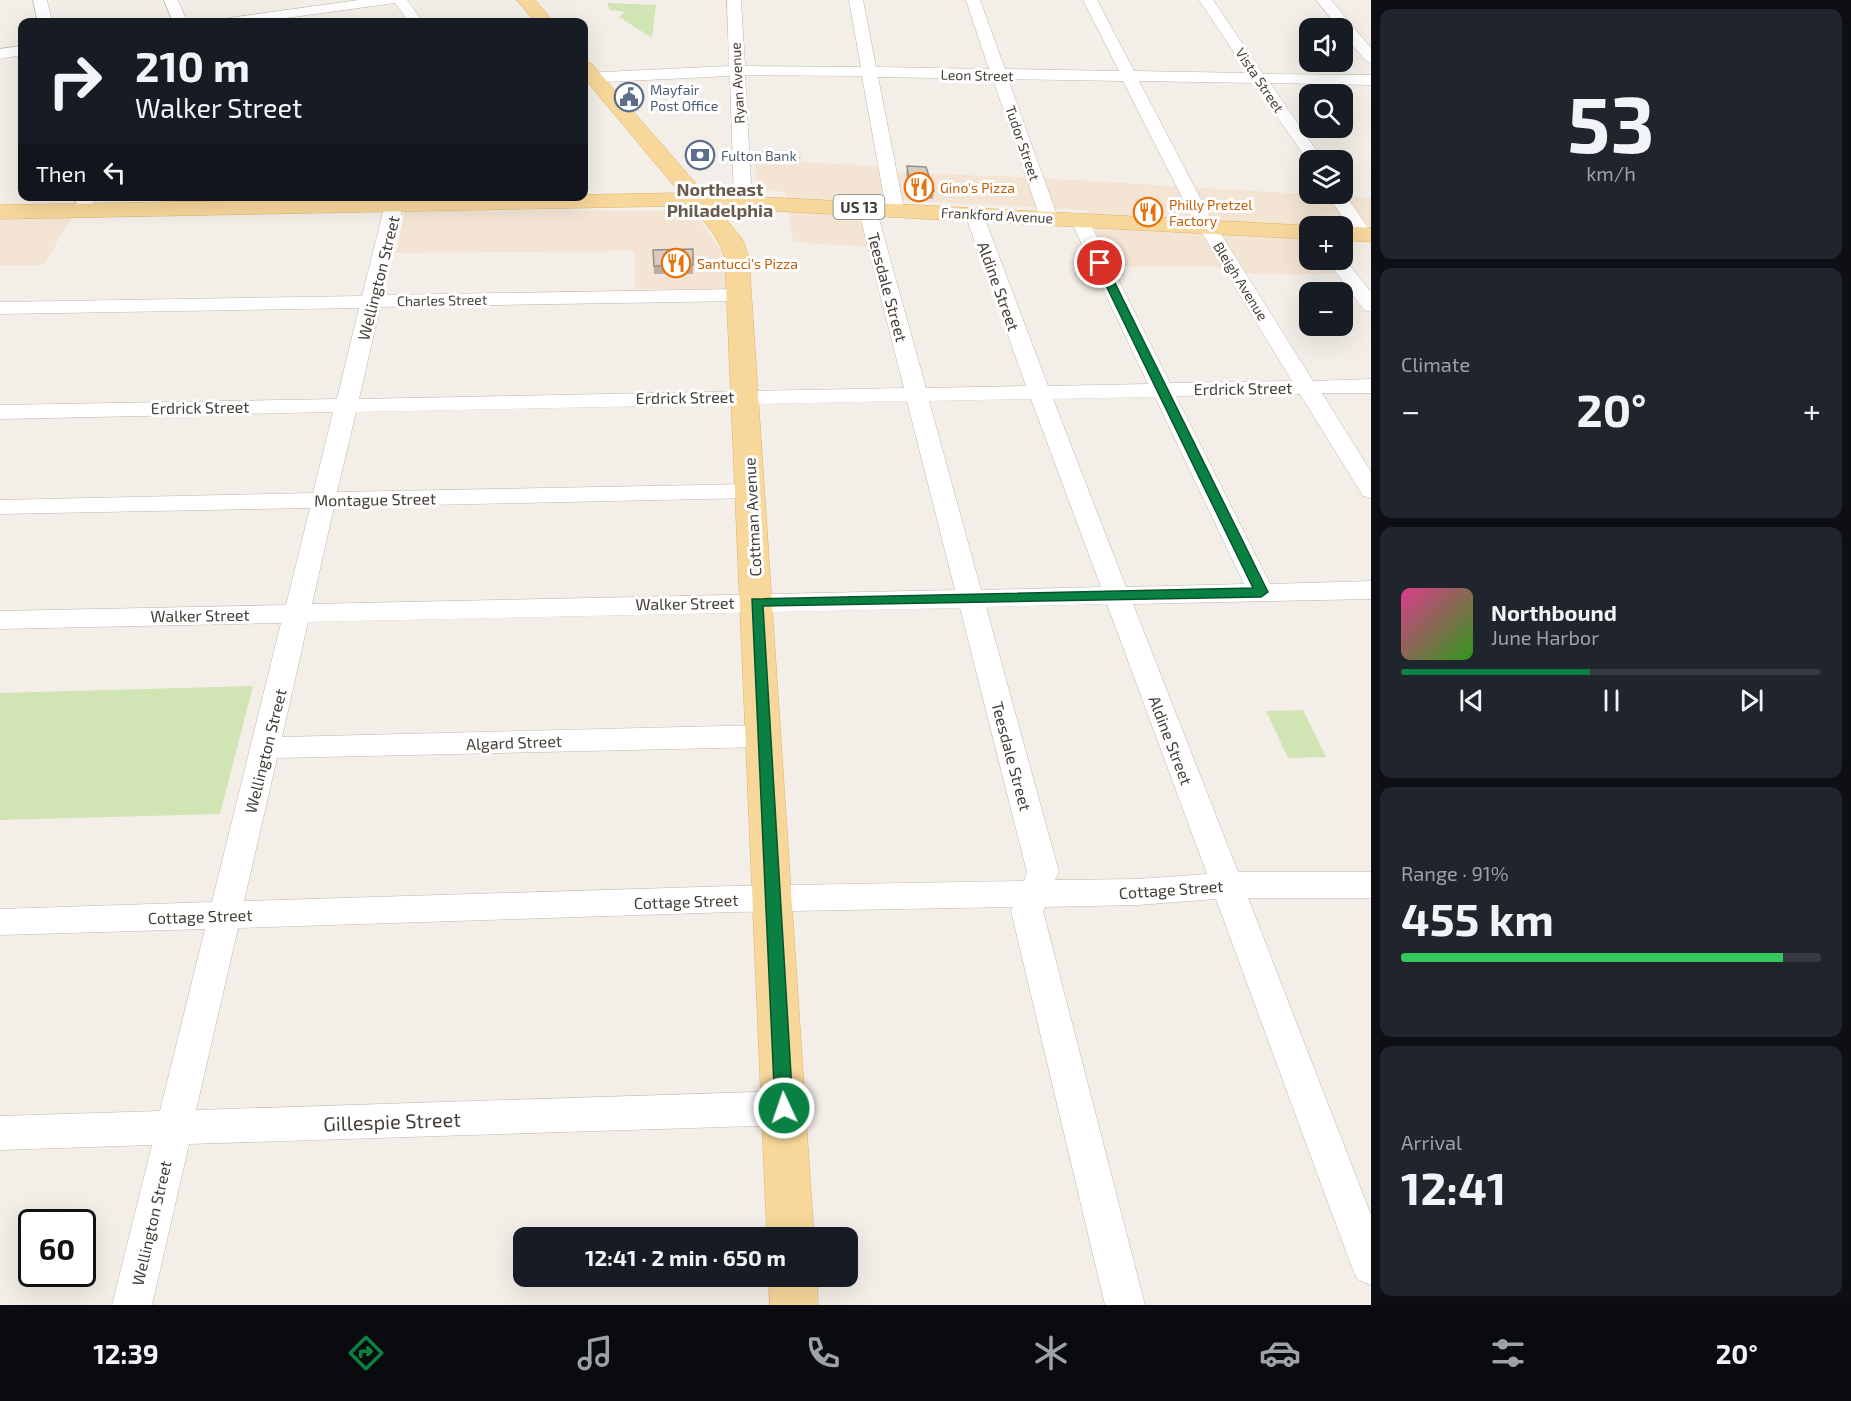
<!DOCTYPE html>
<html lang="en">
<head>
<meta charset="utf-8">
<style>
  :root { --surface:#171b24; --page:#20242c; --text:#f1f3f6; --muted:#9ea1a6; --line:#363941; --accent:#0b8043 }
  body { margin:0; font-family:"Exo 2",sans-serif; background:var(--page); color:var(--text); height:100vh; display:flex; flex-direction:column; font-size:22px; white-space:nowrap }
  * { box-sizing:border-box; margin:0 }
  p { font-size:20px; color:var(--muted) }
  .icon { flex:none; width:33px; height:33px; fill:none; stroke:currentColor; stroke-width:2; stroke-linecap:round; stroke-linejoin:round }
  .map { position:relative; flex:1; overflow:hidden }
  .side { display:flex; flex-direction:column; gap:9px; padding:9px; background:#0d0f14; width:480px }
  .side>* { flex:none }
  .hud { position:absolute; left:18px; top:18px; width:570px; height:183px; border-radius:12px; box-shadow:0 6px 24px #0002; background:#171b24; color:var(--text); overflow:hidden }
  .controls { position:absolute; left:1299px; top:18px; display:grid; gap:12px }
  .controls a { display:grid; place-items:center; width:54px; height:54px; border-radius:12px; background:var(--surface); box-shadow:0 6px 24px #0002; font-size:30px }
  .speed { position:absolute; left:18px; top:1209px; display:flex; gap:12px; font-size:30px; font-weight:700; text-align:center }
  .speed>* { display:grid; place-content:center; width:78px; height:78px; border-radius:50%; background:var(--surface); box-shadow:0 6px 24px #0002; line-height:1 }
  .speed .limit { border:3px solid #111; border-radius:9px; background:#fff; color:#111 }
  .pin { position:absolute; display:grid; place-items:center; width:51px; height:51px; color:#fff; margin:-26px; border:3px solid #fff; border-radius:50%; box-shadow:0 2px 6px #0007 }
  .me { position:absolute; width:66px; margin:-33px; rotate:357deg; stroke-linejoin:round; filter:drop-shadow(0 0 4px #0008) }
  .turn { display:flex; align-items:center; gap:21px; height:126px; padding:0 18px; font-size:27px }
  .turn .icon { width:78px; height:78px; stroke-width:2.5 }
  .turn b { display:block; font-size:42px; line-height:51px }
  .then { display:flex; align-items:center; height:57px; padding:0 18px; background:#0003; gap:12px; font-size:22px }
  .big { font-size:45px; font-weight:700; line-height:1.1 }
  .side .tile { flex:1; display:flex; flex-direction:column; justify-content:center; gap:9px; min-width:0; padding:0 21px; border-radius:12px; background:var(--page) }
  .side .dial { align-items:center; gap:0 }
  .dial b { font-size:78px; line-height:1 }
  .song { display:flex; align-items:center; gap:18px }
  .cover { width:72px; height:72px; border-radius:9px; background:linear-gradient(135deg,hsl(330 70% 55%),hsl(110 70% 35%)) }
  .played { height:6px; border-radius:3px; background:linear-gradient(90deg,var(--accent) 45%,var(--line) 45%) }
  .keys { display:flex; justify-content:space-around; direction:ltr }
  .heat { display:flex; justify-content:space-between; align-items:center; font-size:33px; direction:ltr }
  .charge { height:9px; border-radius:4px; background:linear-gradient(90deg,#34c759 91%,var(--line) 0) }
  .trip { position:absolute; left:513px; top:1227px; width:345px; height:60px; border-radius:12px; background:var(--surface); box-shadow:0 6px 24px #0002; font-weight:700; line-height:60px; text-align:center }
  .dock { display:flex; height:96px; justify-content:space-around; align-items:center; background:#090b0e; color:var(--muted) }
  .dock .icon { width:42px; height:42px }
  .dock .current { color:var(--accent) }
  .dock b { font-size:27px; color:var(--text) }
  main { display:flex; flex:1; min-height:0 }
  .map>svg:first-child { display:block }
  .commercial { fill:#f3e4d4 }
  .green { fill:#d1e4b3 }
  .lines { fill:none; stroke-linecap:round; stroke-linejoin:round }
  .minor-casing { stroke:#beb6ab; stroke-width:1 }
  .major-casing { stroke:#dcb36c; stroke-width:1 }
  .minor { fill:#fff; fill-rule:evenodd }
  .major { fill:#f8d79b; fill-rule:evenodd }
  .wall { fill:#b9afa6 }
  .building { fill:#d7ccc1; stroke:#968f87; stroke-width:1.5 }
  .route { fill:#0b8043; stroke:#07532c; stroke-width:1.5 }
  .labels { text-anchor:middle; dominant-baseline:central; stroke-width:6; stroke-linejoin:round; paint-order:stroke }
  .far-street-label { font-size:14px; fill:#453f37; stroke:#fff }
  .far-service-label { font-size:14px; fill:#4e5e75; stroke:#fff; text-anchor:start }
  .far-food-label { font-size:14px; fill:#c56008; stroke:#fff; text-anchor:start }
  .shield { fill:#fff; stroke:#7d7973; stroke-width:1.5 }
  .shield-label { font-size:15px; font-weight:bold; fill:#453f37 }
  .street-label { font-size:16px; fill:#453f37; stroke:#fff }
  .far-district-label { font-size:18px; font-weight:bold; fill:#685c4f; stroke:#fff }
  .near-street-label { font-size:20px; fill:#453f37; stroke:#fff }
</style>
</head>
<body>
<main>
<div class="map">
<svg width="1371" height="1305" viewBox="0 0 1371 1305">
  <rect width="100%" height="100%" fill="#f3efe8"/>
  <!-- commercial -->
  <path class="commercial" d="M755,150L802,151L801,162L875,166L903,173L1023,177L1371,198V226L1306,223L1309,228L1310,260H1332L1342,274H1253L1215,267H1112L1087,210L860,198L869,247L793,242L786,192L756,190Z
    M405,210L694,211L726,258L727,290L635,289V251L396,253Z
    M71,218L44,265H0V220Z"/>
  <!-- green -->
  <path class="green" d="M607,3L656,5L652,38L619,17L625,12L610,10Z
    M253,686L220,814L0,820V693Z
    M1303,710L1326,757L1288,758L1266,711Z"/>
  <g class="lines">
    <!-- minor casing -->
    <g class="minor-casing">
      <path id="minor" d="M33,0H47L52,22H38Z
        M164,0H178L187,22H173Z
        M359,0H407L423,22H409L395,3L257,22H222L229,18Z
        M727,0H741L745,66L861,67L849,0H863L876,67L989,69L966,0H980L1005,69L1119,71L1083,0H1097L1134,71L1248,73L1199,0H1213L1263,74L1371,75V85L1270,83L1323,160H1310V164L1254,83L1139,81L1209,215L1313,381L1371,379V393H1322L1371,472V498L1363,496L1300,394L1176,396L1270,584L1371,581V599L1133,604L1238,872H1371V898H1248L1371,1215V1285L1357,1279L1351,1265L1216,899L1138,905L1045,907L1043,911L1145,1305H1105L1011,911L1013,907L733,912L238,928L196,1110L784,1091L797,1096L802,1108L797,1120L784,1125L189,1144L152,1305H112L152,1145L0,1150V1116L160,1111L205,929L0,935V909L212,902L281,623L0,629V611L286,605L310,508L0,514V500L313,493L333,412L0,419V405L337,399L359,308L0,314V302L362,296L387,196H405L382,295L740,289L747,291L750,295L747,299L740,301L380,307L359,399L904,388L858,208L867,203L876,208L926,388L1026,386L965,214L974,208L983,214L1048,386L1148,384L1070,219L1079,213L1088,219L1170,383L1292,381L1191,215L1123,81L1008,79L1058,218L1049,224L1040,218L993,79L878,77L904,209L895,214L886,209L862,76L745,75L752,201L743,206L734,201L730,76L584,83V73L729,66ZM1155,397L1244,584L1126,587L1053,399ZM1031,399L1101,587L981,590L929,401ZM907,401L955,590L312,604L334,507L751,498L759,496L763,491L759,486L751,484L337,492L356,412ZM1107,604L1207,874L1138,879L1055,880L1059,872L986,607ZM960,608L1027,872L1024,881L733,886L244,901L277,758L763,747L773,743L777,736L773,729L763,725L282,737L308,622Z
        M1316,0H1331L1371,48V63L1366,61L1342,33V28H1339Z
        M22,46V55L0,59V49Z
        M1342,190L1371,232V239H1357L1327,194H1342Z
        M74,196H92L95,210L92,214H80Z
        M238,196H256L259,206L256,210H244Z
        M1342,256L1371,292V312L1364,310L1327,260H1342Z"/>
    </g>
    <!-- major casing -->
    <g class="major-casing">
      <path id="major" d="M517,0H535L554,22H536Z
        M584,61L591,63L705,194L1316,226H1310V239L717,208L743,240L749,259L814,1238H767L725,259C719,237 706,224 692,207L674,206L0,219V205L680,193L584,78Z
        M1340,226H1342L1371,228V242L1342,240Z
        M769,1276H817L818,1305H770Z"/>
    </g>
    <!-- minor -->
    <use href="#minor" class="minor"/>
    <!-- major -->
    <use href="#major" class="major"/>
  </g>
  <!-- wall -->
  <path class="wall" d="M907,166L934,191L933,199L910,198L906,174Z
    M653,250L693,265V274H654Z"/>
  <!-- building -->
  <path class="building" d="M907,166L926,167L934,191L911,190Z
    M693,249V265L654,266L653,250Z"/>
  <!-- route -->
  <path class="route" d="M1097,261L1105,263L1268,592L1261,597L763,606L793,1108L791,1114L784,1116L778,1114L775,1108L752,599L1253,588L1095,263Z"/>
  <!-- icons -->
  <defs>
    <g id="civic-ring" transform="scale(1.5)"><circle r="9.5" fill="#fff" stroke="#5c6f8a" stroke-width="1.5"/><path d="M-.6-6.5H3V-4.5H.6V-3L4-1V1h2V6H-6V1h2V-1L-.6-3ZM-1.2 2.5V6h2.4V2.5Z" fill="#5c6f8a"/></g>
    <g id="bank-ring" transform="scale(1.5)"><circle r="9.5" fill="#fff" stroke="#5c6f8a" stroke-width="1.5"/><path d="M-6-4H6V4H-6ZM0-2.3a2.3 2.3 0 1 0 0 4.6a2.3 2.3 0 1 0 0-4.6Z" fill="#5c6f8a"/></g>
    <g id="restaurant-ring" transform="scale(1.5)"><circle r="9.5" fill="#fff" stroke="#e8710a" stroke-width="1.5"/><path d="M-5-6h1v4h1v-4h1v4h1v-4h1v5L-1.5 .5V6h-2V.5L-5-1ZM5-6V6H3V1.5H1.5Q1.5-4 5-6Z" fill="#e8710a"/></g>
  </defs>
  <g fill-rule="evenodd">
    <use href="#civic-ring" x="629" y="97"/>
    <use href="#bank-ring" x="700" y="155"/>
    <use href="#restaurant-ring" x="919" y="187"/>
    <use href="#restaurant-ring" x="1148" y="212"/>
    <use href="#restaurant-ring" x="676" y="263"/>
  </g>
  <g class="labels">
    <!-- far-street labels -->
    <g class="far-street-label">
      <text transform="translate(977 75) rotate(1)">Leon Street</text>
      <text transform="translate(1260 80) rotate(56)">Vista Street</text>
      <text transform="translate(737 83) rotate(-93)">Ryan Avenue</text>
      <text transform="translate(1023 143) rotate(71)">Tudor Street</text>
      <text transform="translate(997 215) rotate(3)">Frankford Avenue</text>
      <text transform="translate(1241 281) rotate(58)">Bleigh Avenue</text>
      <text transform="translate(442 300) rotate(-1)">Charles Street</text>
    </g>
    <!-- far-service labels -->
    <g class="far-service-label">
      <text x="650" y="89">Mayfair<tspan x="650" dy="16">Post Office</tspan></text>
      <text x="721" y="155">Fulton Bank</text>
    </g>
    <!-- far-food labels -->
    <g class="far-food-label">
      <text x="940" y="187">Gino's Pizza</text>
      <text x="1169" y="204">Philly Pretzel<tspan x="1169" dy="16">Factory</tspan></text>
      <text x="697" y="263">Santucci's Pizza</text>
    </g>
    <!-- shield labels -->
    <rect class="shield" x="833.5" y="195" width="51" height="24" rx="4.5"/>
    <g class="shield-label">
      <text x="859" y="207">US 13</text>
    </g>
    <!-- street labels -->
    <g class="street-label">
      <text transform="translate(378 278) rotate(-76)">Wellington Street</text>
      <text transform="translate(999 286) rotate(70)">Aldine Street</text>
      <text transform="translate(888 287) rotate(75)">Teesdale Street</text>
      <text transform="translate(1243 388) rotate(-1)">Erdrick Street</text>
      <text transform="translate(685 397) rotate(-1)">Erdrick Street</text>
      <text transform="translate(200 407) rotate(-1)">Erdrick Street</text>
      <text transform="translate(375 499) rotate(-1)">Montague Street</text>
      <text transform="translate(752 517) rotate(-93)">Cottman Avenue</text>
      <text transform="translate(685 603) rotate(-1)">Walker Street</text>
      <text transform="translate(200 615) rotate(-1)">Walker Street</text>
      <text transform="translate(1171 740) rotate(69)">Aldine Street</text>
      <text transform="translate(514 742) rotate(-2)">Algard Street</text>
      <text transform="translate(265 751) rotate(-76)">Wellington Street</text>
      <text transform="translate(1012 756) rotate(75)">Teesdale Street</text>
      <text transform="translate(1171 889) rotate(-4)">Cottage Street</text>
      <text transform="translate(686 901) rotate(-2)">Cottage Street</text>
      <text transform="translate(200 916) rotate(-2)">Cottage Street</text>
      <text transform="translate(151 1223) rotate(-77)">Wellington Street</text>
    </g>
    <!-- far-district labels -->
    <g class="far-district-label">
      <text x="720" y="189">Northeast<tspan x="720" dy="21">Philadelphia</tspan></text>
    </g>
    <!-- near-street labels -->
    <g class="near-street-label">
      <text transform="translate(392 1121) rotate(-2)">Gillespie Street</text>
    </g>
  </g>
</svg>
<div class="controls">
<a><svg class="icon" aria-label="sound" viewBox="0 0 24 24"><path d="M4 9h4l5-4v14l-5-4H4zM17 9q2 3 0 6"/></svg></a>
<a><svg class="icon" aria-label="search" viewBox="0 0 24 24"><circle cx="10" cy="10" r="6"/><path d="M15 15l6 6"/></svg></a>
<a><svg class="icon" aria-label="layers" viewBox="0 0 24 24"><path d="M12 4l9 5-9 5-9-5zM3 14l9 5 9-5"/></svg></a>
<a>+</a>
<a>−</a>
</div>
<div class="speed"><div class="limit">60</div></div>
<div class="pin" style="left:1100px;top:263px;background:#d93025"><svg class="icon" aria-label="arrive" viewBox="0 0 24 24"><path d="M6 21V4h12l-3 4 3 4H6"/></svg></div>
<svg class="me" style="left:784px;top:1108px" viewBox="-20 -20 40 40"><circle r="17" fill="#0b8043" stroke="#fff" stroke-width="3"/><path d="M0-11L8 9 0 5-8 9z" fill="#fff"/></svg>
<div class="trip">12:41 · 2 min · 650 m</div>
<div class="hud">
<div class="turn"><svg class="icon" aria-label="right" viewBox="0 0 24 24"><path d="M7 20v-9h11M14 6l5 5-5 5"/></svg><div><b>210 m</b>Walker Street</div></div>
<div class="then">Then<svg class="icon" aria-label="left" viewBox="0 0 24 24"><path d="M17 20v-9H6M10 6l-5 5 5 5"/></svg></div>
</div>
</div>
<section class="side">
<div class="tile dial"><b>53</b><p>km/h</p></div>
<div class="tile"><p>Climate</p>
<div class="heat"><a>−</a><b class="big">20°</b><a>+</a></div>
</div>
<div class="tile">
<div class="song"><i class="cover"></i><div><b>Northbound</b><p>June Harbor</p></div></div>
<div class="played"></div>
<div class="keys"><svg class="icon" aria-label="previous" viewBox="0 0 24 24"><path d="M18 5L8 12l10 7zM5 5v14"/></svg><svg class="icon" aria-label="pause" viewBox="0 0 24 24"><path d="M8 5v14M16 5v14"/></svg><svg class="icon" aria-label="next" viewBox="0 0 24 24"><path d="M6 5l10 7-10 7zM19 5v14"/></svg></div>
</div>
<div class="tile"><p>Range · 91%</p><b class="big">455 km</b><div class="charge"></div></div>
<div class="tile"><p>Arrival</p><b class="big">12:41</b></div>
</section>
</main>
<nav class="dock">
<b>12:39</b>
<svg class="icon current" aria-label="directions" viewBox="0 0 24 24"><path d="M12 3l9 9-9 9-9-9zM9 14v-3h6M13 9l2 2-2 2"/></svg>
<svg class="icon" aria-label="music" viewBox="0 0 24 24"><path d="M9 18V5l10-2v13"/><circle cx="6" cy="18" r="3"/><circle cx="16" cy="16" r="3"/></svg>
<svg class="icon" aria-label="phone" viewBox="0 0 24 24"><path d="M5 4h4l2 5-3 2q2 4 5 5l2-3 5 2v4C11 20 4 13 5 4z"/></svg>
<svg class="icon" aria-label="climate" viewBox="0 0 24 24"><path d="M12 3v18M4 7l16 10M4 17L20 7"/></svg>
<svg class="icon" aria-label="car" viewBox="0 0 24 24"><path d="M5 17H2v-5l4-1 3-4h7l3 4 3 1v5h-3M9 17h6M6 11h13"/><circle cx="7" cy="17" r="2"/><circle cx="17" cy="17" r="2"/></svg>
<svg class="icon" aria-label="filters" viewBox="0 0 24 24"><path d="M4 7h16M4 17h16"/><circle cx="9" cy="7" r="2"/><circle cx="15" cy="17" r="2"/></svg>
<b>20°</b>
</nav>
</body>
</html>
